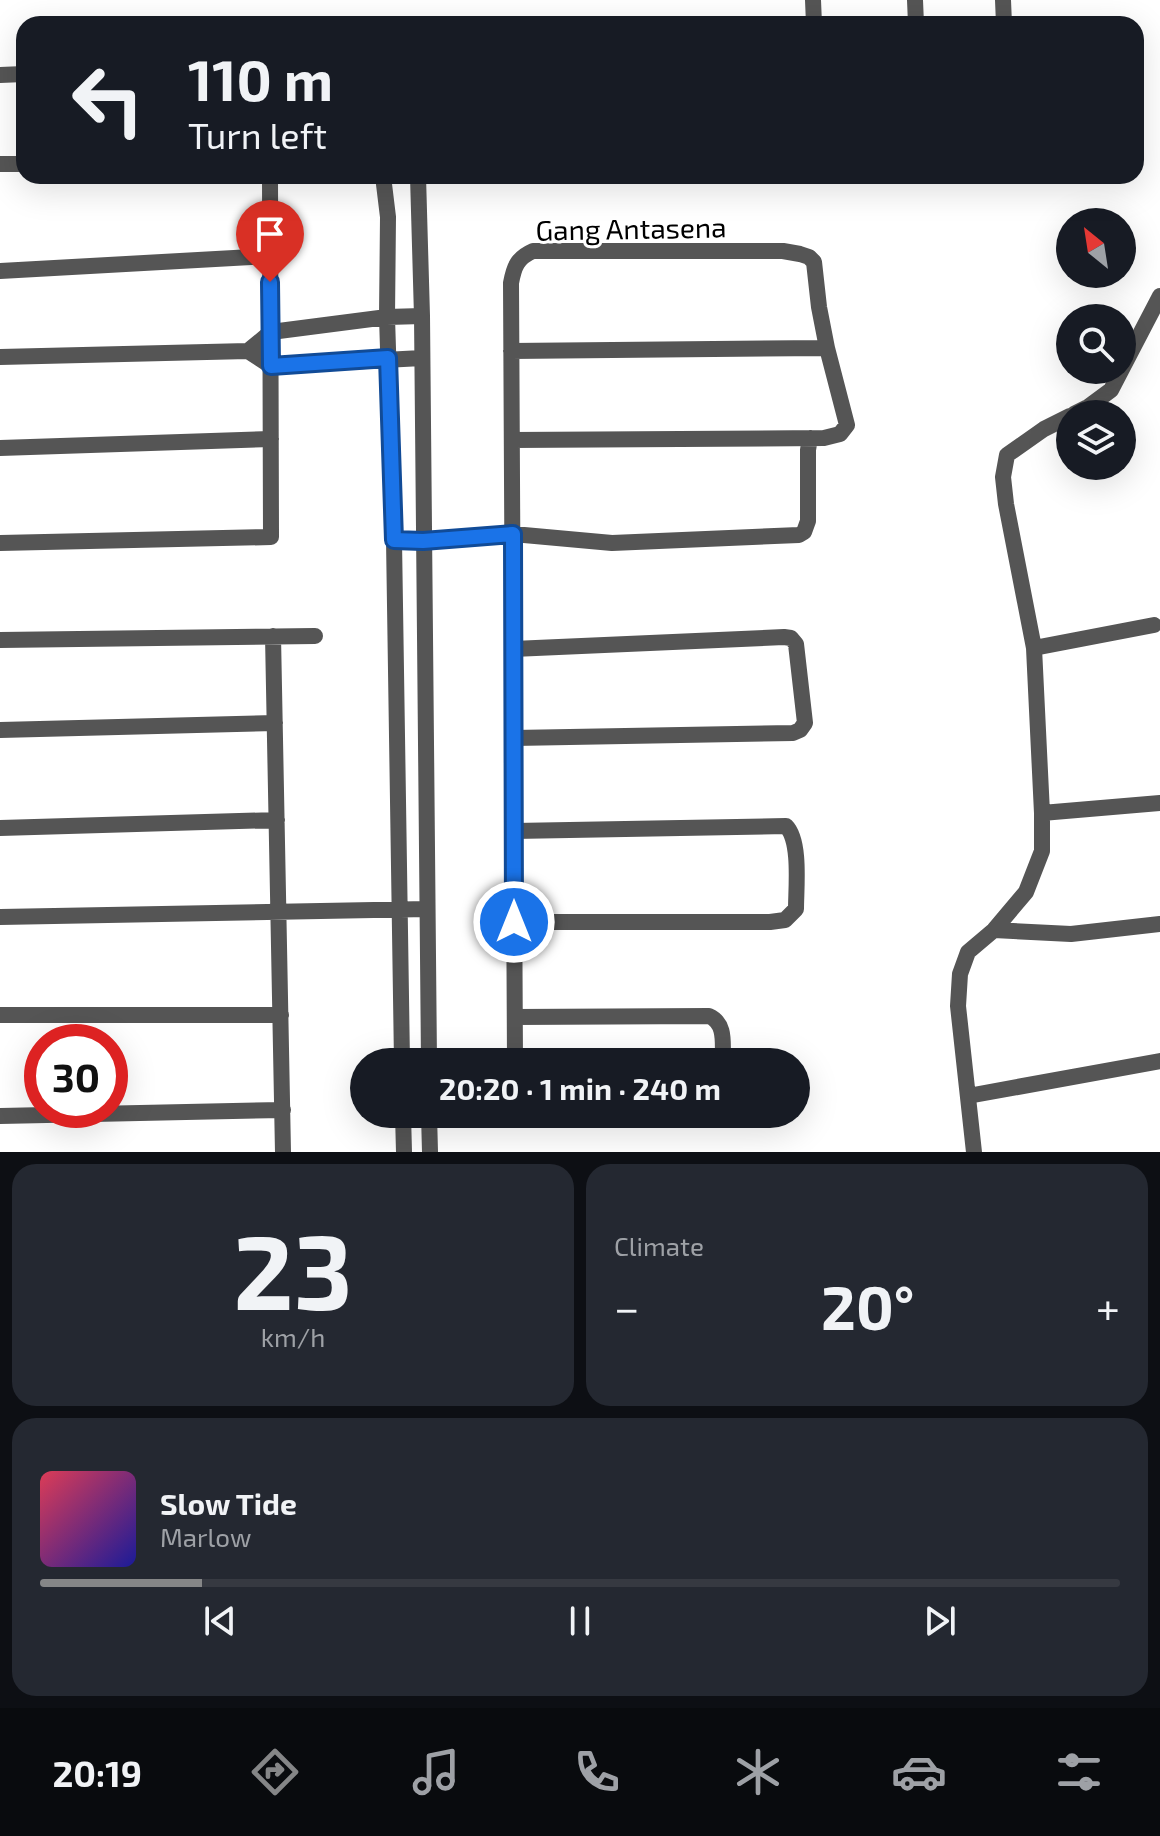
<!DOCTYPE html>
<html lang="en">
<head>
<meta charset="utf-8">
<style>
  :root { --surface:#171b24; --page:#242831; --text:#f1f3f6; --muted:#9ea1a6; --line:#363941; --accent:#858687 }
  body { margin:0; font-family:"Exo 2",sans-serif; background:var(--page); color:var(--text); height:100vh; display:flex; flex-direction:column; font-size:30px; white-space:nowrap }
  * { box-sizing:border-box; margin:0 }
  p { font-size:26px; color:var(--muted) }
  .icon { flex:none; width:44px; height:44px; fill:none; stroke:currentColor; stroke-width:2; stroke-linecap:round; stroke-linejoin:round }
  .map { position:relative; height:1152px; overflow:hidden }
  .details { display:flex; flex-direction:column; gap:12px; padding:12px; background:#0d0f14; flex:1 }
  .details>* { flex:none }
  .top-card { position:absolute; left:16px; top:16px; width:1128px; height:168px; border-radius:24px; box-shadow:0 8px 32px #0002; background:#171b24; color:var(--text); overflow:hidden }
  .needle { width:52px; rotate:330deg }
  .tools { position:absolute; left:1056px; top:208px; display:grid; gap:16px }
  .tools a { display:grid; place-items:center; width:80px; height:80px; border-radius:50%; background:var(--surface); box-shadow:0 8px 32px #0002; font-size:40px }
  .speed { position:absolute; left:24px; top:1024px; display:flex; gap:16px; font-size:40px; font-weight:700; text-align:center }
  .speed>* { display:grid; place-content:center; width:104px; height:104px; border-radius:50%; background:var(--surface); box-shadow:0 8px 32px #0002; line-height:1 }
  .speed .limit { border:12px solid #d22; background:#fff; color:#111 }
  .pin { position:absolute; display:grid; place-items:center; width:68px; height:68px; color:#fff; margin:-82px -34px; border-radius:50% 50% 50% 0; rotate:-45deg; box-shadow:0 0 8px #0007 }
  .pin .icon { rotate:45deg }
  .me { position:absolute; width:88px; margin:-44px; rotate:0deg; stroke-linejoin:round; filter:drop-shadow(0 0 6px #0008) }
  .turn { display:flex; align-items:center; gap:28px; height:168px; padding:0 40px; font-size:36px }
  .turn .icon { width:104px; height:104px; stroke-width:2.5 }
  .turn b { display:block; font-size:56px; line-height:68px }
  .big { font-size:60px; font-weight:700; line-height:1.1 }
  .details .widget { flex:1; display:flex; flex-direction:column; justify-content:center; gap:12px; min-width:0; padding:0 28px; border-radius:24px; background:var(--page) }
  .details .dial { align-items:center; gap:0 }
  .dial b { font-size:104px; line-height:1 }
  .song { display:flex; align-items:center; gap:24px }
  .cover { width:96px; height:96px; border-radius:12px; background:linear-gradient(135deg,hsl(350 70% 55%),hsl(240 70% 35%)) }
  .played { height:8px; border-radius:4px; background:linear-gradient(90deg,var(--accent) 15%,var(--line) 15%) }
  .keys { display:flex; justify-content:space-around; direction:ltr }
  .heat { display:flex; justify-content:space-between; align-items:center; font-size:44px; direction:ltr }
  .details .tiles { flex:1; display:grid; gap:12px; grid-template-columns:1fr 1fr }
  .widget:last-child { grid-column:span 2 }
  .trip { position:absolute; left:350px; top:1048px; width:460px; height:80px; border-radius:40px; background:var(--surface); box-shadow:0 8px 32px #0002; font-weight:700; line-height:80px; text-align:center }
  .menu { display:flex; height:128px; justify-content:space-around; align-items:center; background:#090b0e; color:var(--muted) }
  .menu .icon { width:56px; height:56px }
  .menu .current { color:var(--accent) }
  .menu b { font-size:36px; color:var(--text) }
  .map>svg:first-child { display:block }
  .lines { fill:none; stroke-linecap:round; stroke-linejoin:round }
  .street { stroke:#555; stroke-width:16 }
  .route-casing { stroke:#114b97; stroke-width:20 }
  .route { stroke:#1a73e8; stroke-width:14 }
  .labels { text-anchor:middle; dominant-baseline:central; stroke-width:6; stroke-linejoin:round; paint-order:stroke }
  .street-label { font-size:28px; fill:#000; stroke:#fff }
</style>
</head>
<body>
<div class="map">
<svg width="1160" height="1152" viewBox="0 0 1160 1152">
  <rect width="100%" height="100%" fill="#fff"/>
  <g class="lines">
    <!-- street -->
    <path class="street" d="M813,0L814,24
      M915,0L916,24
      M1003,0L1004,24
      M0,75L24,74
      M0,164H24
      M383,176L388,217L387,317L394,540L402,1062
      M418,176L422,316L429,1062
      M0,271L270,256
      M248,351L271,332L387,317L422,316
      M511,351L827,348L847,425L840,434L824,438L512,440
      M0,357L248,351L271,366L422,358
      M1074,414L1088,407L1111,390L1160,296
      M0,448L271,439
      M394,540L423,541L513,534L612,543L799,535L804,532L808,521V450L810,438
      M0,543L271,537L270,176
      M273,636L283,1152
      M0,640L315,636
      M1034,648L1154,625
      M513,649L784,637L791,638L796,644L805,723L800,730L793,733L514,738
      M0,730L275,723
      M1042,813L1160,803
      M0,828L277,820
      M514,831L786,826C801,841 796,888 796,909L785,920L770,922H514
      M0,917L427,909
      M994,930L1071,934L1160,924
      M0,1015H281
      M515,1017L709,1016C727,1024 722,1045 723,1062
      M515,1062L511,283C514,267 517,258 533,251H783L800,254L809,257L814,262L819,307L827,348
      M968,1096L1160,1061
      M403,1114L404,1152
      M429,1114L430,1152
      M0,1116L283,1110
      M429,1121L467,1114
      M974,1152L958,1006L960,974L968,952L994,930L1026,892L1042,851V813L1034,648L1006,504L1003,477L1007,455L1044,429L1070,416"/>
  </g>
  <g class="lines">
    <!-- route casing -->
    <g class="route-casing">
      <path id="route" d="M270,282L271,366L388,358L394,540L423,541L513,534L514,922"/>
    </g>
    <!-- route -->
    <use href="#route" class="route"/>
  </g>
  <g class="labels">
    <!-- street labels -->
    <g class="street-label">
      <text transform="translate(631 228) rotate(-1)">Gang Antasena</text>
    </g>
  </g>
</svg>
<div class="tools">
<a><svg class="needle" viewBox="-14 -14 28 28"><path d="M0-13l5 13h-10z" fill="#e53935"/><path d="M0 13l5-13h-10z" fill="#9ea1a6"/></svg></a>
<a><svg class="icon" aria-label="search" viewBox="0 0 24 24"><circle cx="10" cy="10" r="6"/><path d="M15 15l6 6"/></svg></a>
<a><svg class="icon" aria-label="layers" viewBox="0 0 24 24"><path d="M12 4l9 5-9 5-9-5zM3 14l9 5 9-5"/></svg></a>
</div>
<div class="speed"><div class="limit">30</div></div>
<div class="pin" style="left:270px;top:282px;background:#d93025"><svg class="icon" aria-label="arrive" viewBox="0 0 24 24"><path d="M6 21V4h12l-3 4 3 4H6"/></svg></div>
<svg class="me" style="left:514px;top:922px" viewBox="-20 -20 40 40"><circle r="17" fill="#1a73e8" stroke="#fff" stroke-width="3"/><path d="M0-11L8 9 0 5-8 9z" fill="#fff"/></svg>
<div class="trip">20:20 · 1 min · 240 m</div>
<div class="top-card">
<div class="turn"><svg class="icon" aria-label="left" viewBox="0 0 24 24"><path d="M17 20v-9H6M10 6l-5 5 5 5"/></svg><div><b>110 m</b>Turn left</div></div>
</div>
</div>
<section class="details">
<div class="tiles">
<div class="widget dial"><b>23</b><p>km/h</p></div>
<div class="widget"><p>Climate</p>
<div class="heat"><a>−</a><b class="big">20°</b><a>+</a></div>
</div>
<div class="widget">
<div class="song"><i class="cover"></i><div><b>Slow Tide</b><p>Marlow</p></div></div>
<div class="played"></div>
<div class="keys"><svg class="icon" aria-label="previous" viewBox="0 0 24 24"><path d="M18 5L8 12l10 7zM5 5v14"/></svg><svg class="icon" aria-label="pause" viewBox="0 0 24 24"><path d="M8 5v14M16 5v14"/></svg><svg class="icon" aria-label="next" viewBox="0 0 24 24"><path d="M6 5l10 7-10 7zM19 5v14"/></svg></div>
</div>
</div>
</section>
<nav class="menu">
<b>20:19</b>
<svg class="icon current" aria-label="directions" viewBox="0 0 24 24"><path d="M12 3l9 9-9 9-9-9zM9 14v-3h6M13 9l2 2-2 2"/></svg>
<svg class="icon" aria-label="music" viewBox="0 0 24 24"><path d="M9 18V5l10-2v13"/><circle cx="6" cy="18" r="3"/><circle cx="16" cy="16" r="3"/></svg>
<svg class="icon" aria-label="phone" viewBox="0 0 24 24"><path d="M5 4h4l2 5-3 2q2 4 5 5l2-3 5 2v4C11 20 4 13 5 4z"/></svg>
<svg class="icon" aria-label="climate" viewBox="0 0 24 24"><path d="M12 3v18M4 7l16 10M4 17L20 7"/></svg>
<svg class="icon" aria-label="car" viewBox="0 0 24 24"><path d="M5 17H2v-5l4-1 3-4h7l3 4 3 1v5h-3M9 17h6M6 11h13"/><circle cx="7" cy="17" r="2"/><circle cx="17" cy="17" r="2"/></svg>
<svg class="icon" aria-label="filters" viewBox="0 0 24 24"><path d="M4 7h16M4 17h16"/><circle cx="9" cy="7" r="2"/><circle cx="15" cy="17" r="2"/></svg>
</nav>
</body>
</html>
